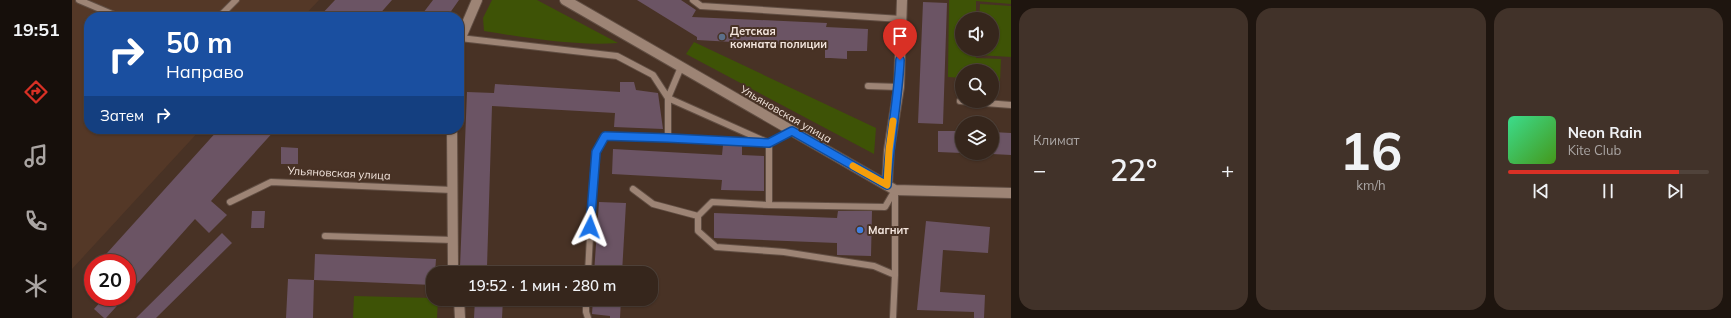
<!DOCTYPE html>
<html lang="ru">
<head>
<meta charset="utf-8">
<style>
  :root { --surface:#36261c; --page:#413229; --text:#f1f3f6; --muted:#aaa5a3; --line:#50433b; --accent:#d93025 }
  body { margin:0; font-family:Mulish,sans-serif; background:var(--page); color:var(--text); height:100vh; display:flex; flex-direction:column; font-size:15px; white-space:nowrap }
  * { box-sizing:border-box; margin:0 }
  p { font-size:13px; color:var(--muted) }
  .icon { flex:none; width:22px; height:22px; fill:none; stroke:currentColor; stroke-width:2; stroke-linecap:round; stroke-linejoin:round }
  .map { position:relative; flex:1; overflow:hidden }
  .sheet { display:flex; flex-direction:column; gap:8px; padding:8px; background:#1e150f; width:720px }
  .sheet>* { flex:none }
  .banner { position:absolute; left:12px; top:12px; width:380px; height:122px; border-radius:16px; box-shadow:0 1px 3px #0004,0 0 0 1px var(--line); background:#1a4fa0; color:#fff; overflow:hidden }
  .fabs { position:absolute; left:883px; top:12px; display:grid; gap:8px }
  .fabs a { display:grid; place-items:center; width:44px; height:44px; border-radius:50%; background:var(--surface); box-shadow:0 1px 3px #0004,0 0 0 1px var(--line); font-size:20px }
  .speed { position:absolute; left:12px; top:254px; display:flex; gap:8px; font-size:20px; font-weight:700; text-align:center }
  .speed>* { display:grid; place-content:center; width:52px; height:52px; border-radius:50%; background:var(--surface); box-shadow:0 1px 3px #0004,0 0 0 1px var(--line); line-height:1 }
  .speed .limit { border:6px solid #d22; background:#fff; color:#111 }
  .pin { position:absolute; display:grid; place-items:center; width:34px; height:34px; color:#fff; margin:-41px -17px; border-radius:50% 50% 50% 0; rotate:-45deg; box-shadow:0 0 4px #0007 }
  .pin .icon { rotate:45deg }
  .me { position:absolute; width:44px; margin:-22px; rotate:3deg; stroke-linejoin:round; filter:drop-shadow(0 0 3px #0008) }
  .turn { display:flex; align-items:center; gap:14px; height:84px; padding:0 16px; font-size:18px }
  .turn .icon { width:52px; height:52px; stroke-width:2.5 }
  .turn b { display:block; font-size:28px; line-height:34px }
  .then { display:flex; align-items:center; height:38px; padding:0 16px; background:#0003; gap:8px; font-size:15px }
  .big { font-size:30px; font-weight:600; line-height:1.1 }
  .sheet .widget { flex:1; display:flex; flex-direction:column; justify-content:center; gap:6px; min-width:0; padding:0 14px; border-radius:16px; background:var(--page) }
  .sheet .dial { align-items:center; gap:0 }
  .dial b { font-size:52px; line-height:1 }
  .song { display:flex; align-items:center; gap:12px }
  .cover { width:48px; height:48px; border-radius:6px; background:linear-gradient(135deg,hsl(150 70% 55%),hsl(100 70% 35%)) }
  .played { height:4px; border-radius:2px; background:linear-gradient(90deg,var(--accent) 85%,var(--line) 85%) }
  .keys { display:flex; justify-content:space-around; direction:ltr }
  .heat { display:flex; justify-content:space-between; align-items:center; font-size:22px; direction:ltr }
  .sheet .tiles { flex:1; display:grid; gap:8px; grid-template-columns:repeat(3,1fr) }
  .trip { position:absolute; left:354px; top:266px; width:232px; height:40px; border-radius:16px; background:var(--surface); box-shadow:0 1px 3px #0004,0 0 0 1px var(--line); font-weight:600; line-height:40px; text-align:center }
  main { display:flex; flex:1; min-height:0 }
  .dock { display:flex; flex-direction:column; width:72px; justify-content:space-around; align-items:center; background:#160f0b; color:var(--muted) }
  .dock .icon { width:28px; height:28px }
  .dock .active { color:var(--accent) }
  .dock b { font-size:18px; color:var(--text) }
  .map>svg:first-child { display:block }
  .built { fill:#543827 }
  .green { fill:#3e5306 }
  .building { fill:#6b5464 }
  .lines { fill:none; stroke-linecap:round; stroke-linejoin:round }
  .lane-casing { stroke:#614e43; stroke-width:8 }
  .street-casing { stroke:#614e43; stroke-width:12 }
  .lane { stroke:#9d8475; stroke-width:6 }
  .street { stroke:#9d8475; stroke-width:10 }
  .route-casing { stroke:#114b97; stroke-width:10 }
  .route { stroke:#1a73e8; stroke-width:7 }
  .slow { stroke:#f59e0b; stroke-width:7 }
  .service-dot { fill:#5c6f8a; stroke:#483225; stroke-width:1.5 }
  .shop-dot { fill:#3f7fe0; stroke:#483225; stroke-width:1.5 }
  .labels { text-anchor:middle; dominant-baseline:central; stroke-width:4; stroke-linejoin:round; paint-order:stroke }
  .poi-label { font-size:11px; font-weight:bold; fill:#f4e6de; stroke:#483225; text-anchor:start }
  .street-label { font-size:11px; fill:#f4e6de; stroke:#483225 }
</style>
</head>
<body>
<main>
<nav class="dock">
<b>19:51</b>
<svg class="icon active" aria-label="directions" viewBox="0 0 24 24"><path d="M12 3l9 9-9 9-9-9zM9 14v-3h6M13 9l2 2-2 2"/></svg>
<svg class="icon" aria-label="music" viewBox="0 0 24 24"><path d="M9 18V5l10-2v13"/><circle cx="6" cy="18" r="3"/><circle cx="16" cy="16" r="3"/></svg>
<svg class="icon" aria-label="phone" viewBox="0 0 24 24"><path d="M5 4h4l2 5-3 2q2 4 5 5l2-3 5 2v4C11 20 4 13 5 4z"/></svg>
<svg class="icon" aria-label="climate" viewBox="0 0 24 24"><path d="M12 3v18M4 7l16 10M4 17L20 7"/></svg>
</nav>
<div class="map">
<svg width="939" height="318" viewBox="0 0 939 318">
  <rect width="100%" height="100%" fill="#483225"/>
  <!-- built -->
  <path class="built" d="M0,0H247L231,17H17V129H129L0,269Z"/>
  <!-- green -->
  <path class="green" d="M420,0H465L546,43C501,46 456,38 412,31L411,18Z
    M877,0H939V4L904,1V19H890V49H904V58L929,59L928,81L920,80V71H890V78L876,77Z
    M908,4L939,6V57L906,55V49H920V19H907Z
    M622,42L804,128L802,154L614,54Z
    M282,296L361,298V299H366L365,318H281Z"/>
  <!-- building -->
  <path class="building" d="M263,0H320L305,17H247Z
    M361,0H387L375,17H348Z
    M565,0H609L624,10L620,17L755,23L754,27L796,29L795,51H775V59L758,58H753V47L625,40V37Z
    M851,2L875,3L871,124L846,123Z
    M548,82H562L564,90L586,93L591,129L542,127L543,113L420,106L415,267H388L395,92L422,93L423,84L548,92Z
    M147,129H204L139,201L155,215L137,233L123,219L55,295V263H26Z
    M866,131H890V153L866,152Z
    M920,132L939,133V155L920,154Z
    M651,145L670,146V155L692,156V191L649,190L650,180L540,174L541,149L650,155Z
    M209,147L226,148V164H209Z
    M527,202L554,203L550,273H522Z
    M180,211H193L192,228H179Z
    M766,211H800L799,256L765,255V243L642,238V213L765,218Z
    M854,221L918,227L916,253L871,250L868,292L913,295L912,318H902V312L845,310Z
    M150,233L160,243L84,318H64Z
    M243,254L364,259L363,273H361V285L242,280Z
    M216,279L242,280L241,318H214Z
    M33,297H53L34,318H32L22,309Z
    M403,299H431L430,318H402Z
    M521,299H549L548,318H538V316L520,314Z"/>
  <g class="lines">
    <!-- lane casing -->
    <g class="lane-casing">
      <path id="lane" d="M7,0L47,17
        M621,0L629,6L829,19
        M147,17L164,0
        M388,38L545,56L581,75L596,98V138L697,143V205L813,207L823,190
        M609,67L596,98L697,143L719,131
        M796,86L827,87
        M888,101L939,105
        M561,189L581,204L626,216L640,202L697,205
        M158,202L199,182L380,190
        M626,216V231L644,247L712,252L802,266L823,275
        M253,236L381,240
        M516,273L521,181L524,152L533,136L596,138
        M514,299V312L516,318
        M821,318L823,275V191"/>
    </g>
    <!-- street casing -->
    <g class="street-casing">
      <path id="street" d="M493,0L823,190L939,193
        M387,42L405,0
        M380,129L381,268L383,273
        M815,185L817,150L827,87L830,0
        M387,299L388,318"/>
    </g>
    <!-- lane -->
    <use href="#lane" class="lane"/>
    <!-- street -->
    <use href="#street" class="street"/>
  </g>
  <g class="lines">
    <!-- route casing -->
    <g class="route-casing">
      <path id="route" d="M518,227L524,152L533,136L596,138L697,143L720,131L815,185C817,143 826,102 828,60"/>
    </g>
    <!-- route -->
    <use href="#route" class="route"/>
    <!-- slow -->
    <path class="slow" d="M781,166L815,185L817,150L821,121"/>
  </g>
  <!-- markers -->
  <circle class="service-dot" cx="650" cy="37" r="4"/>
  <circle class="shop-dot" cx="788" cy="230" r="4"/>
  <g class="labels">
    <!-- poi labels -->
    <g class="poi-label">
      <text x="658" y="31">Детская<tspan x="658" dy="13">комната полиции</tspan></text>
      <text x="796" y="230">Магнит</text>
    </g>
    <!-- street labels -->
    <g class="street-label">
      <text transform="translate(714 114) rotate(30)">Ульяновская улица</text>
      <text transform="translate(267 173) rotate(3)">Ульяновская улица</text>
    </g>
  </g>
</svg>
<div class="fabs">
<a><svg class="icon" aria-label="sound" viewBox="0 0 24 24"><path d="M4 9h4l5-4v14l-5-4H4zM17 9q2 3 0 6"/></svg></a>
<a><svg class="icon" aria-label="search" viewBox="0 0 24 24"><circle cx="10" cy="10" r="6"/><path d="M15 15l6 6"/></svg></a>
<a><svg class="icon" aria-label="layers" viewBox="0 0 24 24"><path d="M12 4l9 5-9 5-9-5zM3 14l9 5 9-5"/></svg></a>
</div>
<div class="speed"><div class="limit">20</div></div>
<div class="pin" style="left:828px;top:60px;background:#d93025"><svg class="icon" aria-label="arrive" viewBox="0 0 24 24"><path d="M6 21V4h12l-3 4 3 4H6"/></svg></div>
<svg class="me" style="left:518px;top:227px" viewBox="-20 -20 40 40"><path d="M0-17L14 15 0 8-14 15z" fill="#1a73e8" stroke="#fff" stroke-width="4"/></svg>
<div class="trip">19:52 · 1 мин · 280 m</div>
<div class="banner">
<div class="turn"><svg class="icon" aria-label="right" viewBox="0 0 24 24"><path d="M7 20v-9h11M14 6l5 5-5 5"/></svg><div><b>50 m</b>Направо</div></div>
<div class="then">Затем<svg class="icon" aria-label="right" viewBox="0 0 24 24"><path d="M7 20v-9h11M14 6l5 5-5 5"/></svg></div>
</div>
</div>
<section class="sheet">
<div class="tiles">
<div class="widget"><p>Климат</p>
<div class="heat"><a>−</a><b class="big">22°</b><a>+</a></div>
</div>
<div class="widget dial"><b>16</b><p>km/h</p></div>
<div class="widget">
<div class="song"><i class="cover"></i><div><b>Neon Rain</b><p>Kite Club</p></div></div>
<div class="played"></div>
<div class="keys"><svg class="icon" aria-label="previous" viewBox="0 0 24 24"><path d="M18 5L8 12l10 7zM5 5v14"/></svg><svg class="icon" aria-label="pause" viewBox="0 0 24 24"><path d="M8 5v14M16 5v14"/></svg><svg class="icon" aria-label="next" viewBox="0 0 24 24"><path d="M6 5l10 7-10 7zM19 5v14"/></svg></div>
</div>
</div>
</section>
</main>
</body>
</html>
